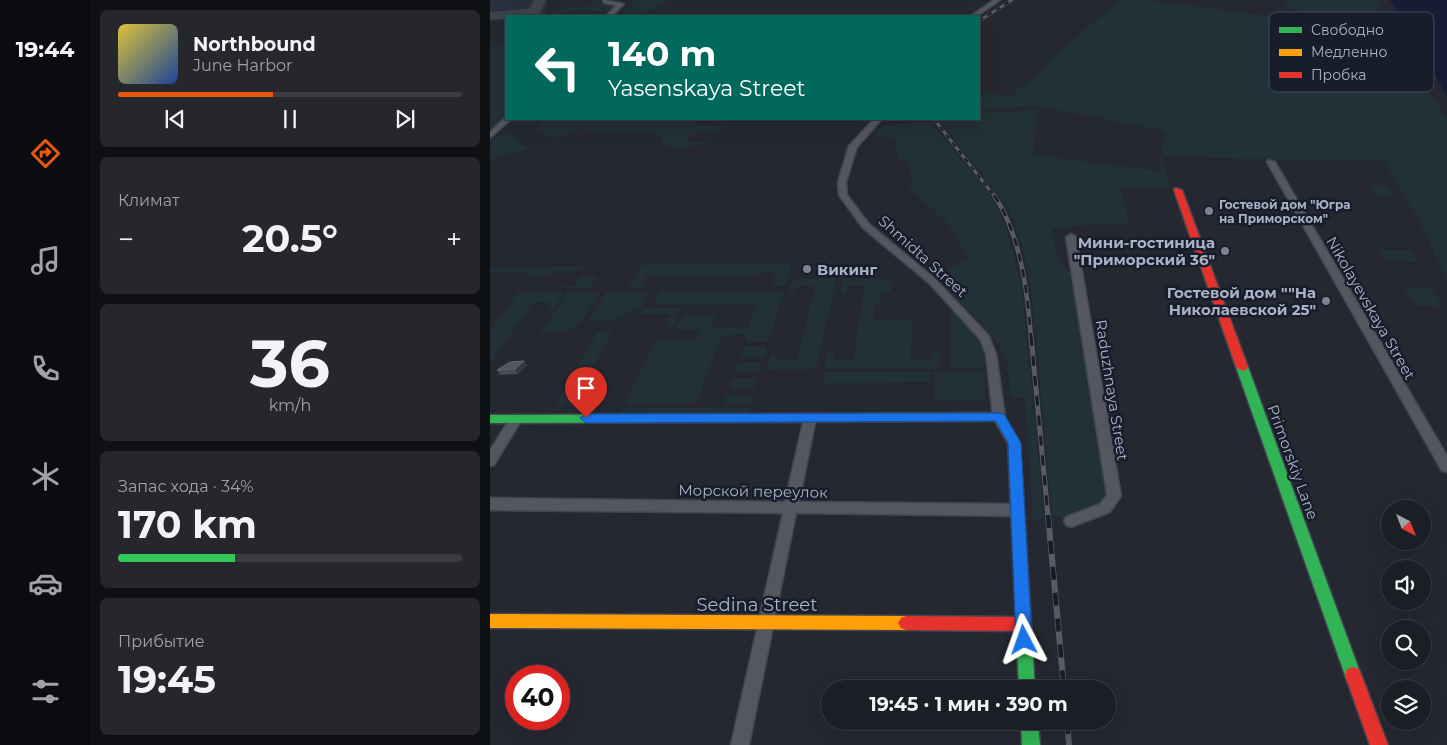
<!DOCTYPE html>
<html lang="ru">
<head>
<meta charset="utf-8">
<style>
  :root { --surface:#1c1e25; --page:#25272d; --text:#f1f3f6; --muted:#a0a2a7; --line:#3a3c42; --accent:#ea580c }
  body { margin:0; font-family:Montserrat,sans-serif; background:var(--page); color:var(--text); height:100vh; display:flex; flex-direction:column; font-size:19px; white-space:nowrap }
  * { box-sizing:border-box; margin:0 }
  p { font-size:16px; color:var(--muted) }
  .icon { flex:none; width:28px; height:28px; fill:none; stroke:currentColor; stroke-width:2; stroke-linecap:round; stroke-linejoin:round }
  .map { position:relative; flex:1; overflow:hidden }
  .side { display:flex; flex-direction:column; gap:10px; padding:10px; background:#0f1014; width:400px }
  .side>* { flex:none }
  .hud { position:absolute; left:15px; top:15px; width:475px; height:105px; border-radius:0px; box-shadow:0 5px 20px #0002,0 0 0 1px var(--line); background:#00695c; color:#fff; overflow:hidden }
  .needle { width:32px; rotate:138deg }
  .buttons { position:absolute; left:891px; top:500px; display:grid; gap:10px }
  .buttons a { display:grid; place-items:center; width:50px; height:50px; border-radius:50%; background:var(--surface); box-shadow:0 5px 20px #0002,0 0 0 1px var(--line); font-size:25px }
  .speed { position:absolute; left:15px; top:665px; display:flex; gap:10px; font-size:25px; font-weight:700; text-align:center }
  .speed>* { display:grid; place-content:center; width:65px; height:65px; border-radius:50%; background:var(--surface); box-shadow:0 5px 20px #0002,0 0 0 1px var(--line); line-height:1 }
  .speed .limit { border:8px solid #d22; background:#fff; color:#111 }
  .pin { position:absolute; display:grid; place-items:center; width:42px; height:42px; color:#fff; margin:-51px -21px; border-radius:50% 50% 50% 0; rotate:-45deg; box-shadow:0 0 5px #0007 }
  .pin .icon { rotate:45deg }
  .me { position:absolute; width:55px; margin:-28px; rotate:356deg; stroke-linejoin:round; filter:drop-shadow(0 0 4px #0008) }
  .turn { display:flex; align-items:center; gap:18px; height:105px; padding:0 20px; font-size:22px }
  .turn .icon { width:65px; height:65px; stroke-width:2.5 }
  .turn b { display:block; font-size:35px; line-height:42px }
  .big { font-size:38px; font-weight:700; line-height:1.1 }
  .side .widget { flex:1; display:flex; flex-direction:column; justify-content:center; gap:8px; min-width:0; padding:0 18px; border-radius:8px; background:var(--page) }
  .side .dial { align-items:center; gap:0 }
  .dial b { font-size:65px; line-height:1 }
  .song { display:flex; align-items:center; gap:15px }
  .cover { width:60px; height:60px; border-radius:8px; background:linear-gradient(135deg,hsl(50 70% 55%),hsl(220 70% 35%)) }
  .played { height:5px; border-radius:2px; background:linear-gradient(90deg,var(--accent) 45%,var(--line) 45%) }
  .keys { display:flex; justify-content:space-around; direction:ltr }
  .heat { display:flex; justify-content:space-between; align-items:center; font-size:28px; direction:ltr }
  .charge { height:8px; border-radius:4px; background:linear-gradient(90deg,#34c759 34%,var(--line) 0) }
  .trip { position:absolute; left:331px; top:680px; width:295px; height:50px; border-radius:25px; background:var(--surface); box-shadow:0 5px 20px #0002,0 0 0 1px var(--line); font-weight:700; line-height:50px; text-align:center }
  main { display:flex; flex:1; min-height:0 }
  .tabs { display:flex; flex-direction:column; width:90px; justify-content:space-around; align-items:center; background:#0b0c0f; color:var(--muted) }
  .tabs .icon { width:35px; height:35px }
  .tabs .on { color:var(--accent) }
  .tabs b { font-size:22px; color:var(--text) }
  .map>svg:first-child { display:block }
  .airport { fill:#292f3f }
  .green { fill:#223137 }
  .water { fill:#151d34 }
  .lines { fill:none; stroke-linecap:round; stroke-linejoin:round }
  .taxiway { fill:#3e424a; fill-rule:evenodd }
  .street-casing { stroke:#42454e; stroke-width:3 }
  .fast-casing { stroke:#42454e; stroke-width:3 }
  .slow-casing { stroke:#42454e; stroke-width:3 }
  .jam-casing { stroke:#42454e; stroke-width:3 }
  .street { fill:#545660; fill-rule:evenodd }
  .fast { fill:#30b455; fill-rule:evenodd }
  .slow { fill:#ff9f0a; fill-rule:evenodd }
  .jam { fill:#e5322d; fill-rule:evenodd }
  .rail-far3-casing { stroke:#585b63; stroke-width:3 }
  .rail-far2-casing { stroke:#585b63; stroke-width:4.5 }
  .rail-far1-casing { stroke:#585b63; stroke-width:5 }
  .rail-casing { stroke:#585b63; stroke-width:6 }
  .rail-far3 { stroke:#181d2c; stroke-width:2; stroke-dasharray:5; stroke-linecap:butt }
  .rail-far2 { stroke:#181d2c; stroke-width:2.5; stroke-dasharray:8; stroke-linecap:butt }
  .rail-far1 { stroke:#181d2c; stroke-width:3; stroke-dasharray:10; stroke-linecap:butt }
  .rail { stroke:#181d2c; stroke-width:4.5; stroke-dasharray:13; stroke-linecap:butt }
  .wall { fill:#474b55 }
  .shaded-wall { fill:#353842 }
  .building { fill:#525661; stroke:#606471 }
  .route { fill:#1a73e8; stroke:#114b97 }
  .poi-dot { fill:#7d8291; stroke:#181d2c; stroke-width:2 }
  .labels { text-anchor:middle; dominant-baseline:central; stroke-width:5; stroke-linejoin:round; paint-order:stroke }
  .far-poi-label { font-size:12px; font-weight:bold; fill:#acb2c5; stroke:#181d2c; text-anchor:start }
  .poi-label { font-size:15px; font-weight:bold; fill:#acb2c5; stroke:#181d2c; text-anchor:end }
  .street-label { font-size:15px; fill:#acb2c5; stroke:#181d2c }
  .near-street-label { font-size:18px; fill:#acb2c5; stroke:#181d2c }
  .key { fill:#181d2c; stroke:#444a5a; stroke-width:1 }
  .key-label { font-size:14px; fill:#acb2c5 }
</style>
</head>
<body>
<main>
<nav class="tabs">
<b>19:44</b>
<svg class="icon on" aria-label="directions" viewBox="0 0 24 24"><path d="M12 3l9 9-9 9-9-9zM9 14v-3h6M13 9l2 2-2 2"/></svg>
<svg class="icon" aria-label="music" viewBox="0 0 24 24"><path d="M9 18V5l10-2v13"/><circle cx="6" cy="18" r="3"/><circle cx="16" cy="16" r="3"/></svg>
<svg class="icon" aria-label="phone" viewBox="0 0 24 24"><path d="M5 4h4l2 5-3 2q2 4 5 5l2-3 5 2v4C11 20 4 13 5 4z"/></svg>
<svg class="icon" aria-label="climate" viewBox="0 0 24 24"><path d="M12 3v18M4 7l16 10M4 17L20 7"/></svg>
<svg class="icon" aria-label="car" viewBox="0 0 24 24"><path d="M5 17H2v-5l4-1 3-4h7l3 4 3 1v5h-3M9 17h6M6 11h13"/><circle cx="7" cy="17" r="2"/><circle cx="17" cy="17" r="2"/></svg>
<svg class="icon" aria-label="filters" viewBox="0 0 24 24"><path d="M4 7h16M4 17h16"/><circle cx="9" cy="7" r="2"/><circle cx="15" cy="17" r="2"/></svg>
</nav>
<section class="side">
<div class="widget">
<div class="song"><i class="cover"></i><div><b>Northbound</b><p>June Harbor</p></div></div>
<div class="played"></div>
<div class="keys"><svg class="icon" aria-label="previous" viewBox="0 0 24 24"><path d="M18 5L8 12l10 7zM5 5v14"/></svg><svg class="icon" aria-label="pause" viewBox="0 0 24 24"><path d="M8 5v14M16 5v14"/></svg><svg class="icon" aria-label="next" viewBox="0 0 24 24"><path d="M6 5l10 7-10 7zM19 5v14"/></svg></div>
</div>
<div class="widget"><p>Климат</p>
<div class="heat"><a>−</a><b class="big">20.5°</b><a>+</a></div>
</div>
<div class="widget dial"><b>36</b><p>km/h</p></div>
<div class="widget"><p>Запас хода · 34%</p><b class="big">170 km</b><div class="charge"></div></div>
<div class="widget"><p>Прибытие</p><b class="big">19:45</b></div>
</section>
<div class="map">
<svg width="957" height="745" viewBox="0 0 957 745">
  <rect width="100%" height="100%" fill="#252831"/>
  <!-- airport -->
  <path class="airport" d="M0,0H58L55,14L0,18Z"/>
  <!-- green -->
  <path class="green" d="M103,0H111L114,5L127,6C118,15 100,9 89,10C75,11 63,16 49,16L80,8L75,7L77,6L86,8L107,2L102,1Z
    M142,0H177V2C166,11 141,16 128,16L143,3Z
    M630,0H656L811,20L812,13L798,6L794,0H888L896,18L935,86L957,118V281L932,226L894,161L672,157L679,188H631L640,224H611L561,228L568,260L585,280L616,493L611,504L583,517L567,518L562,515L543,307C539,273 532,238 517,206L449,120L489,119V113L547,110L544,155L668,171L675,131L547,106L489,110V91L521,96L558,65L555,64Z
    M5,41L10,43L5,47L16,44V116L4,129H0V42Z
    M26,119H211L200,124L234,126L226,133H202L197,142H217C207,148 180,149 170,143L173,136L167,133H100L93,129L67,137L46,131L52,122L35,123Z
    M441,122L496,190L510,213L518,234L531,283L554,516L551,520L543,521L535,398H521L518,365L513,356L508,342L445,276L479,259L456,221L417,186L422,184L418,161H410L404,137H380L395,125Z
    M22,134L31,144L39,148L0,160V143L8,135Z
    M878,185L899,186L905,197H887Z
    M888,250H920L928,262L896,261Z
    M301,264L295,286H282L286,272H272L270,276H157L151,287H138L151,265Z
    M0,267H94L91,271H64L61,275H38L40,272H0Z
    M91,277H107L100,288H72L74,286H85Z
    M302,279H346L326,369L276,370L281,355L286,354L285,361H307L325,286H306L304,293H299Z
    M353,279H402L401,292L392,293L391,302H386L383,320H423L420,361H442L443,352H450L449,369H334L337,353H344L343,361L363,360L375,286H358L356,294H350Z
    M914,288H940L954,307L927,306Z
    M294,291L278,342H255L257,334L232,335L206,404H135L165,340L207,339L210,330H186L193,315H226L221,328H258L266,305H163L170,292Z
    M29,292H74L64,308H58L61,302H44L0,363V331Z
    M78,292H110C92,322 88,334 50,334Z
    M116,292H158L151,306L121,321H99Z
    M153,308H192L183,327H175L181,314H150Z
    M461,310L494,344L495,369H460Z
    M108,332H122L82,405H65Z
    M254,346H277L274,357H250Z
    M248,362H272L269,371L245,372Z
    M445,371H495L496,400H444Z
    M335,372H441V382L333,383Z
    M243,378H267L264,389H239Z
    M237,395H262L260,404H234Z
    M133,408H260L258,413L130,414Z"/>
  <!-- water -->
  <path class="water" d="M900,0H957V96Z"/>
  <g class="lines">
    <!-- taxiway -->
    <path class="taxiway" d="M44,0H56L49,16H16V19L0,20V12L39,9Z"/>
    <!-- street casing -->
    <g class="street-casing">
      <path id="street" d="M113,0L134,4L122,16H116L127,5L114,3Z
        M504,0H510L487,16H481Z
        M16,117V119H21L0,138V132Z
        M384,119H392L367,147L356,182L357,195L379,224L445,279L499,336L506,354L515,417L513,420H505L503,417L496,354L490,339L439,283L373,228L349,195L348,182L359,146Z
        M778,160L785,162L957,456V472L952,471L777,162Z
        M581,234L586,237L631,496L620,512L581,527L576,525L574,521L576,517L610,504L617,495L576,237Z
        M320,414L324,415L326,418L309,502L527,504L532,506L534,510L532,514L527,516L306,513L259,745H241L293,513L0,510V498L295,502L314,418L316,415Z
        M26,415L30,416L32,419L4,465L0,466V450L22,416Z"/>
    </g>
    <!-- fast casing -->
    <g class="fast-casing">
      <path id="fast" d="M752,363L758,367L871,675L869,681L863,683L857,681L855,675L746,367Z
        M494,413L513,414L530,443L545,689H529L518,443L505,421L490,420L488,417L490,414Z
        M279,414L283,415L285,418L283,421L279,422L0,423V415Z
        M531,721H548L550,745H532Z"/>
    </g>
    <!-- slow casing -->
    <g class="slow-casing">
      <path id="slow" d="M494,413L498,414L500,417L498,420L494,421L279,422L275,421L273,418L275,415L279,414Z
        M0,614L416,616L421,618L424,623L421,628L416,630L0,628Z"/>
    </g>
    <!-- jam casing -->
    <g class="jam-casing">
      <path id="jam" d="M685,188L692,190L758,367L756,370L752,371L746,367L684,190Z
        M416,616L533,617L538,619L541,624L538,629L533,631L416,630L411,628L408,623L411,618Z
        M863,667L869,669L898,745H880L855,675L857,669Z"/>
    </g>
    <!-- street -->
    <use href="#street" class="street"/>
    <!-- fast -->
    <use href="#fast" class="fast"/>
    <!-- slow -->
    <use href="#slow" class="slow"/>
    <!-- jam -->
    <use href="#jam" class="jam"/>
    <!-- rail-far3 casing -->
    <g class="rail-far3-casing">
      <path id="rail-far3" d="M489,21L522,0
        M444,119L505,197"/>
    </g>
    <!-- rail-far2 casing -->
    <g class="rail-far2-casing">
      <path id="rail-far2" d="M504,195C531,236 537,289 541,337"/>
    </g>
    <!-- rail-far1 casing -->
    <g class="rail-far1-casing">
      <path id="rail-far1" d="M541,336L558,516"/>
    </g>
    <!-- rail casing -->
    <g class="rail-casing">
      <path id="rail" d="M558,515L574,689
        M577,721L579,745"/>
    </g>
    <!-- rail-far3 -->
    <use href="#rail-far3" class="rail-far3"/>
    <!-- rail-far2 -->
    <use href="#rail-far2" class="rail-far2"/>
    <!-- rail-far1 -->
    <use href="#rail-far1" class="rail-far1"/>
    <!-- rail -->
    <use href="#rail" class="rail"/>
  </g>
  <!-- wall -->
  <path class="wall" d="M34,361L37,365L28,374L10,375L7,370Z"/>
  <!-- shaded-wall -->
  <path class="shaded-wall" d="M34,361L37,365L28,374L25,369Z"/>
  <!-- building -->
  <path class="building" d="M34,361L25,369L7,370L20,362Z"/>
  <!-- route -->
  <path class="route" d="M509,413L514,414L531,443L542,640L540,646L534,648L528,646L526,640L518,443L506,421L96,423L90,418L96,414Z"/>
  <!-- markers -->
  <g class="poi-dot">
    <circle cx="719" cy="211" r="5"/>
    <circle cx="735" cy="251" r="5"/>
    <circle cx="317" cy="269" r="5"/>
    <circle cx="836" cy="301" r="5"/>
  </g>
  <g class="labels">
    <!-- far-poi labels -->
    <g class="far-poi-label">
      <text x="729" y="204">Гостевой дом "Югра<tspan x="729" dy="14">на Приморском"</tspan></text>
    </g>
    <!-- poi labels -->
    <g class="poi-label">
      <text x="725" y="242">Мини-гостиница<tspan x="725" dy="17">"Приморский 36"</tspan></text>
      <text x="327" y="269" text-anchor="start">Викинг</text>
      <text x="826" y="292">Гостевой дом ""На<tspan x="826" dy="17">Николаевской 25"</tspan></text>
    </g>
    <!-- street labels -->
    <g class="street-label">
      <text transform="translate(433 256) rotate(42)">Shmidta Street</text>
      <text transform="translate(881 308) rotate(60)">Nikolayevskaya Street</text>
      <text transform="translate(622 390) rotate(81)">Raduzhnaya Street</text>
      <text transform="translate(803 462) rotate(70)">Primorskiy Lane</text>
      <text transform="translate(263 491) rotate(1)">Морской переулок</text>
    </g>
    <!-- near-street labels -->
    <g class="near-street-label">
      <text x="267" y="605">Sedina Street</text>
    </g>
  </g>
  <!-- legend -->
  <rect x="779" y="12" width="165" height="80" rx="8" class="key"/>
  <rect x="789" y="27" width="23" height="6" fill="#30b455"/>
  <rect x="789" y="49" width="23" height="7" fill="#ff9f0a"/>
  <rect x="789" y="72" width="23" height="6" fill="#e5322d"/>
  <g class="key-label">
    <text x="821" y="35">Свободно</text>
    <text x="821" y="57">Медленно</text>
    <text x="821" y="80">Пробка</text>
  </g>
</svg>
<div class="buttons">
<a><svg class="needle" viewBox="-14 -14 28 28"><path d="M0-13l5 13h-10z" fill="#e53935"/><path d="M0 13l5-13h-10z" fill="#a0a2a7"/></svg></a>
<a><svg class="icon" aria-label="sound" viewBox="0 0 24 24"><path d="M4 9h4l5-4v14l-5-4H4zM17 9q2 3 0 6"/></svg></a>
<a><svg class="icon" aria-label="search" viewBox="0 0 24 24"><circle cx="10" cy="10" r="6"/><path d="M15 15l6 6"/></svg></a>
<a><svg class="icon" aria-label="layers" viewBox="0 0 24 24"><path d="M12 4l9 5-9 5-9-5zM3 14l9 5 9-5"/></svg></a>
</div>
<div class="speed"><div class="limit">40</div></div>
<div class="pin" style="left:96px;top:418px;background:#d93025"><svg class="icon" aria-label="arrive" viewBox="0 0 24 24"><path d="M6 21V4h12l-3 4 3 4H6"/></svg></div>
<svg class="me" style="left:534px;top:640px" viewBox="-20 -20 40 40"><path d="M0-17L14 15 0 8-14 15z" fill="#1a73e8" stroke="#fff" stroke-width="4"/></svg>
<div class="trip">19:45 · 1 мин · 390 m</div>
<div class="hud">
<div class="turn"><svg class="icon" aria-label="left" viewBox="0 0 24 24"><path d="M17 20v-9H6M10 6l-5 5 5 5"/></svg><div><b>140 m</b>Yasenskaya Street</div></div>
</div>
</div>
</main>
</body>
</html>
